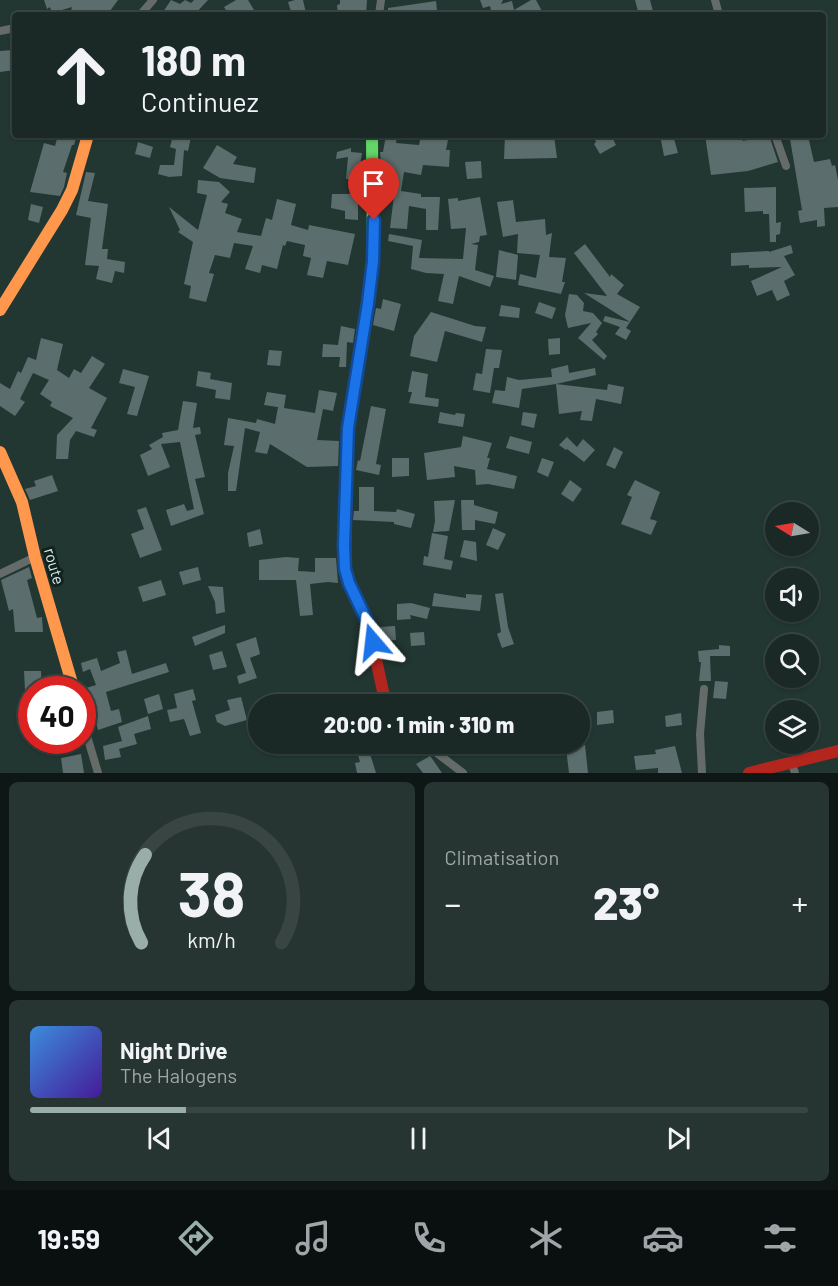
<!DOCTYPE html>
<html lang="fr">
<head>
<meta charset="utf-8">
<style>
  :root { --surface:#1a2926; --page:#273532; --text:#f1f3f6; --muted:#9fa6a7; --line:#384543; --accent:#99aea8 }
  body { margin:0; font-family:Barlow,sans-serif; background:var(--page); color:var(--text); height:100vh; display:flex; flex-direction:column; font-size:22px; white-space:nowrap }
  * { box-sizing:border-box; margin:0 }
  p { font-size:20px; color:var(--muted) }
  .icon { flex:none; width:33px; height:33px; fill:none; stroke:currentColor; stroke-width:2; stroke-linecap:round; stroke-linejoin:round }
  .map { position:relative; height:773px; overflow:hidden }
  .sheet { display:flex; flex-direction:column; gap:9px; padding:9px; background:#0e1715; flex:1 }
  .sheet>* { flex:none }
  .top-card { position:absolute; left:12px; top:12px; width:814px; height:126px; border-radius:6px; box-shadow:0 2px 4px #0004,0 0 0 2px var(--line); background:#1a2926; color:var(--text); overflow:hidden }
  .needle { width:39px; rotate:281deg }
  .fabs { position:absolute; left:765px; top:502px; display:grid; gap:12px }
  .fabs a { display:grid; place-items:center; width:54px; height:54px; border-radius:50%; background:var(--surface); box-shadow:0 2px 4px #0004,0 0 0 2px var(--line); font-size:30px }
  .speed { position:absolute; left:18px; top:676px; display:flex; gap:12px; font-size:30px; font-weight:700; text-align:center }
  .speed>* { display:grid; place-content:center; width:78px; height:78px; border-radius:50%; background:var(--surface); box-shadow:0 2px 4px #0004,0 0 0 2px var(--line); line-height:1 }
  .speed .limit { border:9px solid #d22; background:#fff; color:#111 }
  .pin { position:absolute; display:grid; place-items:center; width:51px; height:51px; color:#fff; margin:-62px -26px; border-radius:50% 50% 50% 0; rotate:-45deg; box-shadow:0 0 6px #0007 }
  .pin .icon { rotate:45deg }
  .me { position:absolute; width:66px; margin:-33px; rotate:343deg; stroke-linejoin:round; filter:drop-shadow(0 0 4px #0008) }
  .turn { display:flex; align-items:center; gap:21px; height:126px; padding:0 30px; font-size:27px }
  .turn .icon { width:78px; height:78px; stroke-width:2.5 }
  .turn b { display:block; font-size:42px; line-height:51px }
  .big { font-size:45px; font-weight:800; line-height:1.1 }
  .sheet .card { flex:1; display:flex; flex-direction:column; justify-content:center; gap:9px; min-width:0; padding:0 21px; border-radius:9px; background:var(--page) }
  .sheet .dial { align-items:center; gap:0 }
  .dial svg { height:156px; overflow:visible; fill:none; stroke:var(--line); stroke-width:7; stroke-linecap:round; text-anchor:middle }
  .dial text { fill:var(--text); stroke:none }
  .song { display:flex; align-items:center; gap:18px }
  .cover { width:72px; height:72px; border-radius:9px; background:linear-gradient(135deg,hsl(210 70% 55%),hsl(260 70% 35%)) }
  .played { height:6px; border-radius:3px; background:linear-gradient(90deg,var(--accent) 20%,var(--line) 20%) }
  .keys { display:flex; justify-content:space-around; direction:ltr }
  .heat { display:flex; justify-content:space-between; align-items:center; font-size:33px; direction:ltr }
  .sheet .tiles { flex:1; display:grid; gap:9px; grid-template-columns:1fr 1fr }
  .card:last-child { grid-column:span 2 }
  .trip { position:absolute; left:248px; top:694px; width:342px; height:60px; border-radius:30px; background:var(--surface); box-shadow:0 2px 4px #0004,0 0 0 2px var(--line); font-weight:800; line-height:60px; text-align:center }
  .tab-bar { display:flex; height:96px; justify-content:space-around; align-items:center; background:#0a100f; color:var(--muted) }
  .tab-bar .icon { width:42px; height:42px }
  .tab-bar .on { color:var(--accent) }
  .tab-bar b { font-size:27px; color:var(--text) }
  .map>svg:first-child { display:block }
  .building { fill:#5b6d6c }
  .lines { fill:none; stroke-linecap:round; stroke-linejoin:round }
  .street { stroke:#656b68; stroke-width:8 }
  .fast { stroke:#63d668; stroke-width:12 }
  .slow { stroke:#ff974d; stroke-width:12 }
  .jam { stroke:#b3261e; stroke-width:12 }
  .route-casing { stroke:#114b97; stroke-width:15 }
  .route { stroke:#1a73e8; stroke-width:10 }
  .labels { text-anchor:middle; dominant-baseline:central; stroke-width:6; stroke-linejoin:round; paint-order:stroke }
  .street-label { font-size:16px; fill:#d9eee8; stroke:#12231f }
</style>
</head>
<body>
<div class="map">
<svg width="838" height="773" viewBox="0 0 838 773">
  <rect width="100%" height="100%" fill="#223732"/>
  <!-- building -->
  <path class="building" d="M44,0H118L107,15H92L85,11L84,15H70L72,7L52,13L50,7L47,9Z
    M171,0L180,4L185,0L191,3L194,0H208L194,15H161Z
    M236,0H248L257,15H229L224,7Z
    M295,0H303L306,13L292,15L288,2Z
    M340,0H367L366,15H338L337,5L340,4Z
    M480,0H503L501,4L512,1L514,10L531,0H536L544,15H492L490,6L483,8Z
    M635,0H650L654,15H639Z
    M436,1L437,11L410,15H388V8Z
    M13,50L15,70L0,72V51Z
    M58,135H77L74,145H72L63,172L67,173L64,187L60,196L30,192L44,143L55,146Z
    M173,135L191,137L188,151L184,150L182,176L169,177L158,174L160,165H174L176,149L170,147Z
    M386,135L397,136L396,143L419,145L421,135L448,140L446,150H450L449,167L423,165L421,175L404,172L401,191L421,194V197H440L438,230H426V209L409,206L407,229L390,228L396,179L382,178L380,152H383Z
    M505,135H554L557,158L504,159Z
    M593,135H611L616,145L600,154L594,144L596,142Z
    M660,135H673L678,153L664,156Z
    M705,135H718L719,137L736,135L737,137L742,136L743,141L769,135L778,162L748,171L711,175Z
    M808,136L814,162L830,159L832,166L835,165L838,180V207L824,208L825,226L817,227V220L800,223L798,211L802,210L790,139Z
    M138,142L153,147L150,158L135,154Z
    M217,145L237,157L233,164L256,168L254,183L220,178L203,168Z
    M351,148V152L362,153L360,166H358V179H346L348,157L336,159L337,152Z
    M481,161L482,178L467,179L465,162Z
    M86,172L95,173L88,201L108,204L102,249H108L107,259L125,262L124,273L115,271L112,283L96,279L99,266L85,265L91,218L76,215Z
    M198,180L219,182L230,192L221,202L228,204L225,213L242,219L237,232L261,236L266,218L272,220L277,199L296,204L291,225L308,230L309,225L355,234L348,265L327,261L323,278L307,275L311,258L303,256L305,245L287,241L285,246L283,245L277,269L262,265L260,273L245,269L253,246L234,243L230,258L215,255L209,273L214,274L206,302L189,298L191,286L184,284L193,242L178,232L180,230L169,207L198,230L207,195L197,193Z
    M776,187V223L781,222L780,234L776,235V242H770L769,214H763V211L745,212L744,188Z
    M332,194H358V220L345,219V211L331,208Z
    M480,197L487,235L480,236L479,242L471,244L478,245L475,270L494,276L490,287L459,276L453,304L438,301L444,274L426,273L411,269L413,246L388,241L389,234L422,240L419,258L463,259L466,228L451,229L448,199L458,198V201Z
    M513,200L516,222L545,219L546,235L552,233L549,257L566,258L562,282H565L561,294L518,285L520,274L536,278L540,255L517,253L518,234L503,237L497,202Z
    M31,204L43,207L39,223L28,220Z
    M585,244L610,277L611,274L624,285L617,294L640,307L630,322L584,293L607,296L574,253Z
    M791,245L793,253L784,256L795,275L784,281L790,295L777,301L772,290L757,296L751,281L782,267L749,268V265L731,266V253L769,251V252Z
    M499,250L518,255L516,280L496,277Z
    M569,294L577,295L584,303L583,311L593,313L602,323L596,332L598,334L592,340L607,356L604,360L578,338L591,323L568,328L565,315Z
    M383,299L401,304L394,331L373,325L376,308L381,309Z
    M539,302L556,308L552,319L535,313Z
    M501,305L520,308L519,318L499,316Z
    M431,312L475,326L486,327L482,342L445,331L437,362L410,356L414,336Z
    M605,316L630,322L626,328L631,331L626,340L615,334L620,327L603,321Z
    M341,326L355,329L353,343L347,342L346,367H339L340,357H322L323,344L338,345Z
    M41,338L63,344L57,370L69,378L74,369L81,373L92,356L105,364L89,388L107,398L91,428L97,430L94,437L76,431L70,440L68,459H56L57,435L73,418L50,406L52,402L40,394L49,380L33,373L20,399L25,402L15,416L0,406V383L10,389L18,371L21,373L28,357L36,360Z
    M560,338V354L549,355L548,339Z
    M486,349L502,350L499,368H494L490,393L473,390L476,373L482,374Z
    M269,350L282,351L280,366L267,365Z
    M568,365L569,373L595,368L596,375L556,384L607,390L608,384L624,387L621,404L596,399L592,421L580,420L582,411L559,414L556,384L522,389L519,408L492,403L495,390L505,391L507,377L519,380L552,377L551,369Z
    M123,369L149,376L137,416L127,414L135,387L119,383Z
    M198,371L211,373L210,379L232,383L230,400L215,398L216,390L196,386Z
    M412,371L428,374L425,397L439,399L438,407L409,403L412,392H408Z
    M319,390L337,393L333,411L323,409L317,440L339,441L338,466L307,467L270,444L267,454L255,452L260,432L245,428L236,491H228V473L234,446L224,445L228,418L256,423L257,419L275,424L278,407L315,413Z
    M267,392L286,395L284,408L264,405Z
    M183,401L197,403L193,428L200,427L201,434L195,435L205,477L195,479L204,514L171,526L166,510L184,504L187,511L194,509L180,442L161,444L170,467L148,476L140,455L152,449L149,445L163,437L162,433L178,430Z
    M371,406L386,409L376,464L381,465L379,475L356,470L358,460L360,461Z
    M440,412L455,415L456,413L465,414L463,427L438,423Z
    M523,412L537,414L534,428L521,425Z
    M463,436L492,443L487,458H490L487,469L517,476L514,489L488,484L476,485L475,470L454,466L455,477L427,480L424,453L461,447Z
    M510,436L532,442L529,454L506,448Z
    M567,437L577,447L583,439L595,450L584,462L567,449L566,450L559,445Z
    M614,447L623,452L615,469L606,465Z
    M392,458H409V476L392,477Z
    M542,458L554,462L548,477L537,472Z
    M52,475L58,491L30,500L25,489L36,486L34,481Z
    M570,480L582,489L573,502L561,494Z
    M635,480L660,492L650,519L657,521L651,535L621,524L632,497L627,495Z
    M359,487H374V511L396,512L397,509L415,514L411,528L394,524V522L353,520L354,511H359Z
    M455,500L449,531L433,532L435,521L434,501Z
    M461,500H474V505L498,512L495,524L475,520V530H462Z
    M146,507L162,550L140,558L131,534L144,529L137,510Z
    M493,528L506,534L498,550L486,545Z
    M260,529L263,544L249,547L247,533Z
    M432,533L448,536L444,559L453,561L451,570L423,565L424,556L428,557Z
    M464,540L476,542L477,561L460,557Z
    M286,557L299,558L298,571L315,572V558H336L338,583L328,582L310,584L313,615L300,616L296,580H259V560Z
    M29,567L32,578L27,580L37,618L42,617L43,632H15L13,609L9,611L1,580Z
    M198,567L201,580L183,585L179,572Z
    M161,580L166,595L143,602L138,587Z
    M208,586L223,587L225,612L216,614L215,602Z
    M434,593L466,598V594L482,595L480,611L432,606Z
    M503,593L508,627L514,644L502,648L497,634L501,632L495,594Z
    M411,603L430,608L427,619L410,615L411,619L397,620V604Z
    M225,625V633L195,646L192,637Z
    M395,626L396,640L381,641L380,627Z
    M424,632L425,645L411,646L410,633Z
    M256,637L260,654L250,658L257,678L239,684L237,676L246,673L236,644Z
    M719,645L730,646V656H710L711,681H699L701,662H699L698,651L719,649Z
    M126,650L132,674L166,663L169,672L106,692L111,711L119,709L122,722L98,730L86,688L96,685L90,669L83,672L81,663L97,658L101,671L120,663L117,652Z
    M222,651L227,667L213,670L209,655Z
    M24,671H41L42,690H25Z
    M715,681L728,682L726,699L713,698Z
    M193,689L196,700L192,701L201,733L190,736L184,719L170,722L167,710L177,708L174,694Z
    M159,694L163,709L148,714L144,699Z
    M241,697L247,720L225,726L217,722L215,715L230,710L227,700Z
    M613,710L614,723L597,725V712Z
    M681,713L682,725L666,727L665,716Z
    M148,716L151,729L134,734L137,744L119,749L121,757L105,760L103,746L122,741L118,727Z
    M355,744H367L376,773H357L355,763L360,762Z
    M585,745L588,773H569L566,748Z
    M675,746L682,773H658V768L636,770L634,756L656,754L655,750Z
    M81,754L84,773H63L61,758Z
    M430,756L431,757L442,773H423L416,764Z"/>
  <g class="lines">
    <!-- street -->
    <path class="street" d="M715,0L719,15
      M140,15L153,0
      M379,15L381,0
      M0,31L15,28
      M241,135H250
      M775,135L786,166
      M0,574L35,557
      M82,719L98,773
      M425,744L463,773
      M791,761L795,773
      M702,773L700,734L704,689"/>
    <!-- fast -->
    <path class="fast" d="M358,366L373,261L372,135"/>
    <!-- slow -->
    <path class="slow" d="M0,310L62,210L72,190L88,135
      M0,452L22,502L35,557L74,690"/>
    <!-- jam -->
    <path class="jam" d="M358,366L348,428L345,569L349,583L368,623L386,705
      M749,773L838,751"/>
  </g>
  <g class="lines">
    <!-- route casing -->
    <g class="route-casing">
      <path id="route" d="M373,642L368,623L349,583L345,569L344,546L348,428L368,303L373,261L374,220"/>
    </g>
    <!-- route -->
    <use href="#route" class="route"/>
  </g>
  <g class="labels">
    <!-- street labels -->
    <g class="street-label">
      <text transform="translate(55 566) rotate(74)">route</text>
    </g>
  </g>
</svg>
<div class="fabs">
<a><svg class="needle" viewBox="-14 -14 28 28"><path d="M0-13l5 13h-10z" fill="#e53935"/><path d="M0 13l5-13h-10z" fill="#9fa6a7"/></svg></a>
<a><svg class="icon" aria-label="sound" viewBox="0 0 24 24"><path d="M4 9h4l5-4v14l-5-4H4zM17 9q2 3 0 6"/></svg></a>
<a><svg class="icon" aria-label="search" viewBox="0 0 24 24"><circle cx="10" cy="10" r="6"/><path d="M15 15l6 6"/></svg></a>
<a><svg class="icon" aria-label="layers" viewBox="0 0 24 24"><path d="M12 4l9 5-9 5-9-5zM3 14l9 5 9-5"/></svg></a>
</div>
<div class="speed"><div class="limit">40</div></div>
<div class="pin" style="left:374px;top:220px;background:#d93025"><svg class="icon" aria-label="arrive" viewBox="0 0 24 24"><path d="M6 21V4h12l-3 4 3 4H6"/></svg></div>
<svg class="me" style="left:373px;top:642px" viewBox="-20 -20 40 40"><path d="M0-17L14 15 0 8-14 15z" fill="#1a73e8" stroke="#fff" stroke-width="4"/></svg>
<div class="trip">20:00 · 1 min · 310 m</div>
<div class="top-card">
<div class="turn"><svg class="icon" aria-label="ahead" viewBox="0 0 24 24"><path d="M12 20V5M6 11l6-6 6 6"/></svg><div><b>180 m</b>Continuez</div></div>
</div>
</div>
<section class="sheet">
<div class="tiles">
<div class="card dial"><svg viewBox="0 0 100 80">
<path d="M14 69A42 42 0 1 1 86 69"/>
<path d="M14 69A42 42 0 0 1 16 24" stroke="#99aea8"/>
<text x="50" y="56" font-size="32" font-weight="700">38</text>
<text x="50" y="72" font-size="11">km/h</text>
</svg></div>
<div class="card"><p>Climatisation</p>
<div class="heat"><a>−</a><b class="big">23°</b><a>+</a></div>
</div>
<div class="card">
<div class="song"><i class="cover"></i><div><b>Night Drive</b><p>The Halogens</p></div></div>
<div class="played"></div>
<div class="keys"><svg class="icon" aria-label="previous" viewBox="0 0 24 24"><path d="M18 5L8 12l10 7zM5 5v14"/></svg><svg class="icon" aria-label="pause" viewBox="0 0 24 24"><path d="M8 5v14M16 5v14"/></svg><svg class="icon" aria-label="next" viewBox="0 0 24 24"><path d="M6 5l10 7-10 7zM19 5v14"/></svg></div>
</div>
</div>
</section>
<nav class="tab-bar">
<b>19:59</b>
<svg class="icon on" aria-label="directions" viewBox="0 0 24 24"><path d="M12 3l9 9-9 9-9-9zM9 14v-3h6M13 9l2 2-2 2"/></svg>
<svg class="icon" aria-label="music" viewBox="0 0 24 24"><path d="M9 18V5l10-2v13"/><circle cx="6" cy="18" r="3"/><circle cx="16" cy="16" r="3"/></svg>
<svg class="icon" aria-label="phone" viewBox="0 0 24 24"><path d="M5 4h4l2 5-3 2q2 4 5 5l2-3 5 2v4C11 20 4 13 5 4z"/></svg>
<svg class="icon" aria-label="climate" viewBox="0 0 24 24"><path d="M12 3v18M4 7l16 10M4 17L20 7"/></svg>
<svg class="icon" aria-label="car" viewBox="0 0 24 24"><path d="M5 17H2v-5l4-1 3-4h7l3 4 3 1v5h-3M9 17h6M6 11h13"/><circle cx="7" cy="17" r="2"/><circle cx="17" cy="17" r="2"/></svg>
<svg class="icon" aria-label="filters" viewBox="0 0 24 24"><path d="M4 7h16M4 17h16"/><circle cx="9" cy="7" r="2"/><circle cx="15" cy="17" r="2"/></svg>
</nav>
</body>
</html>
